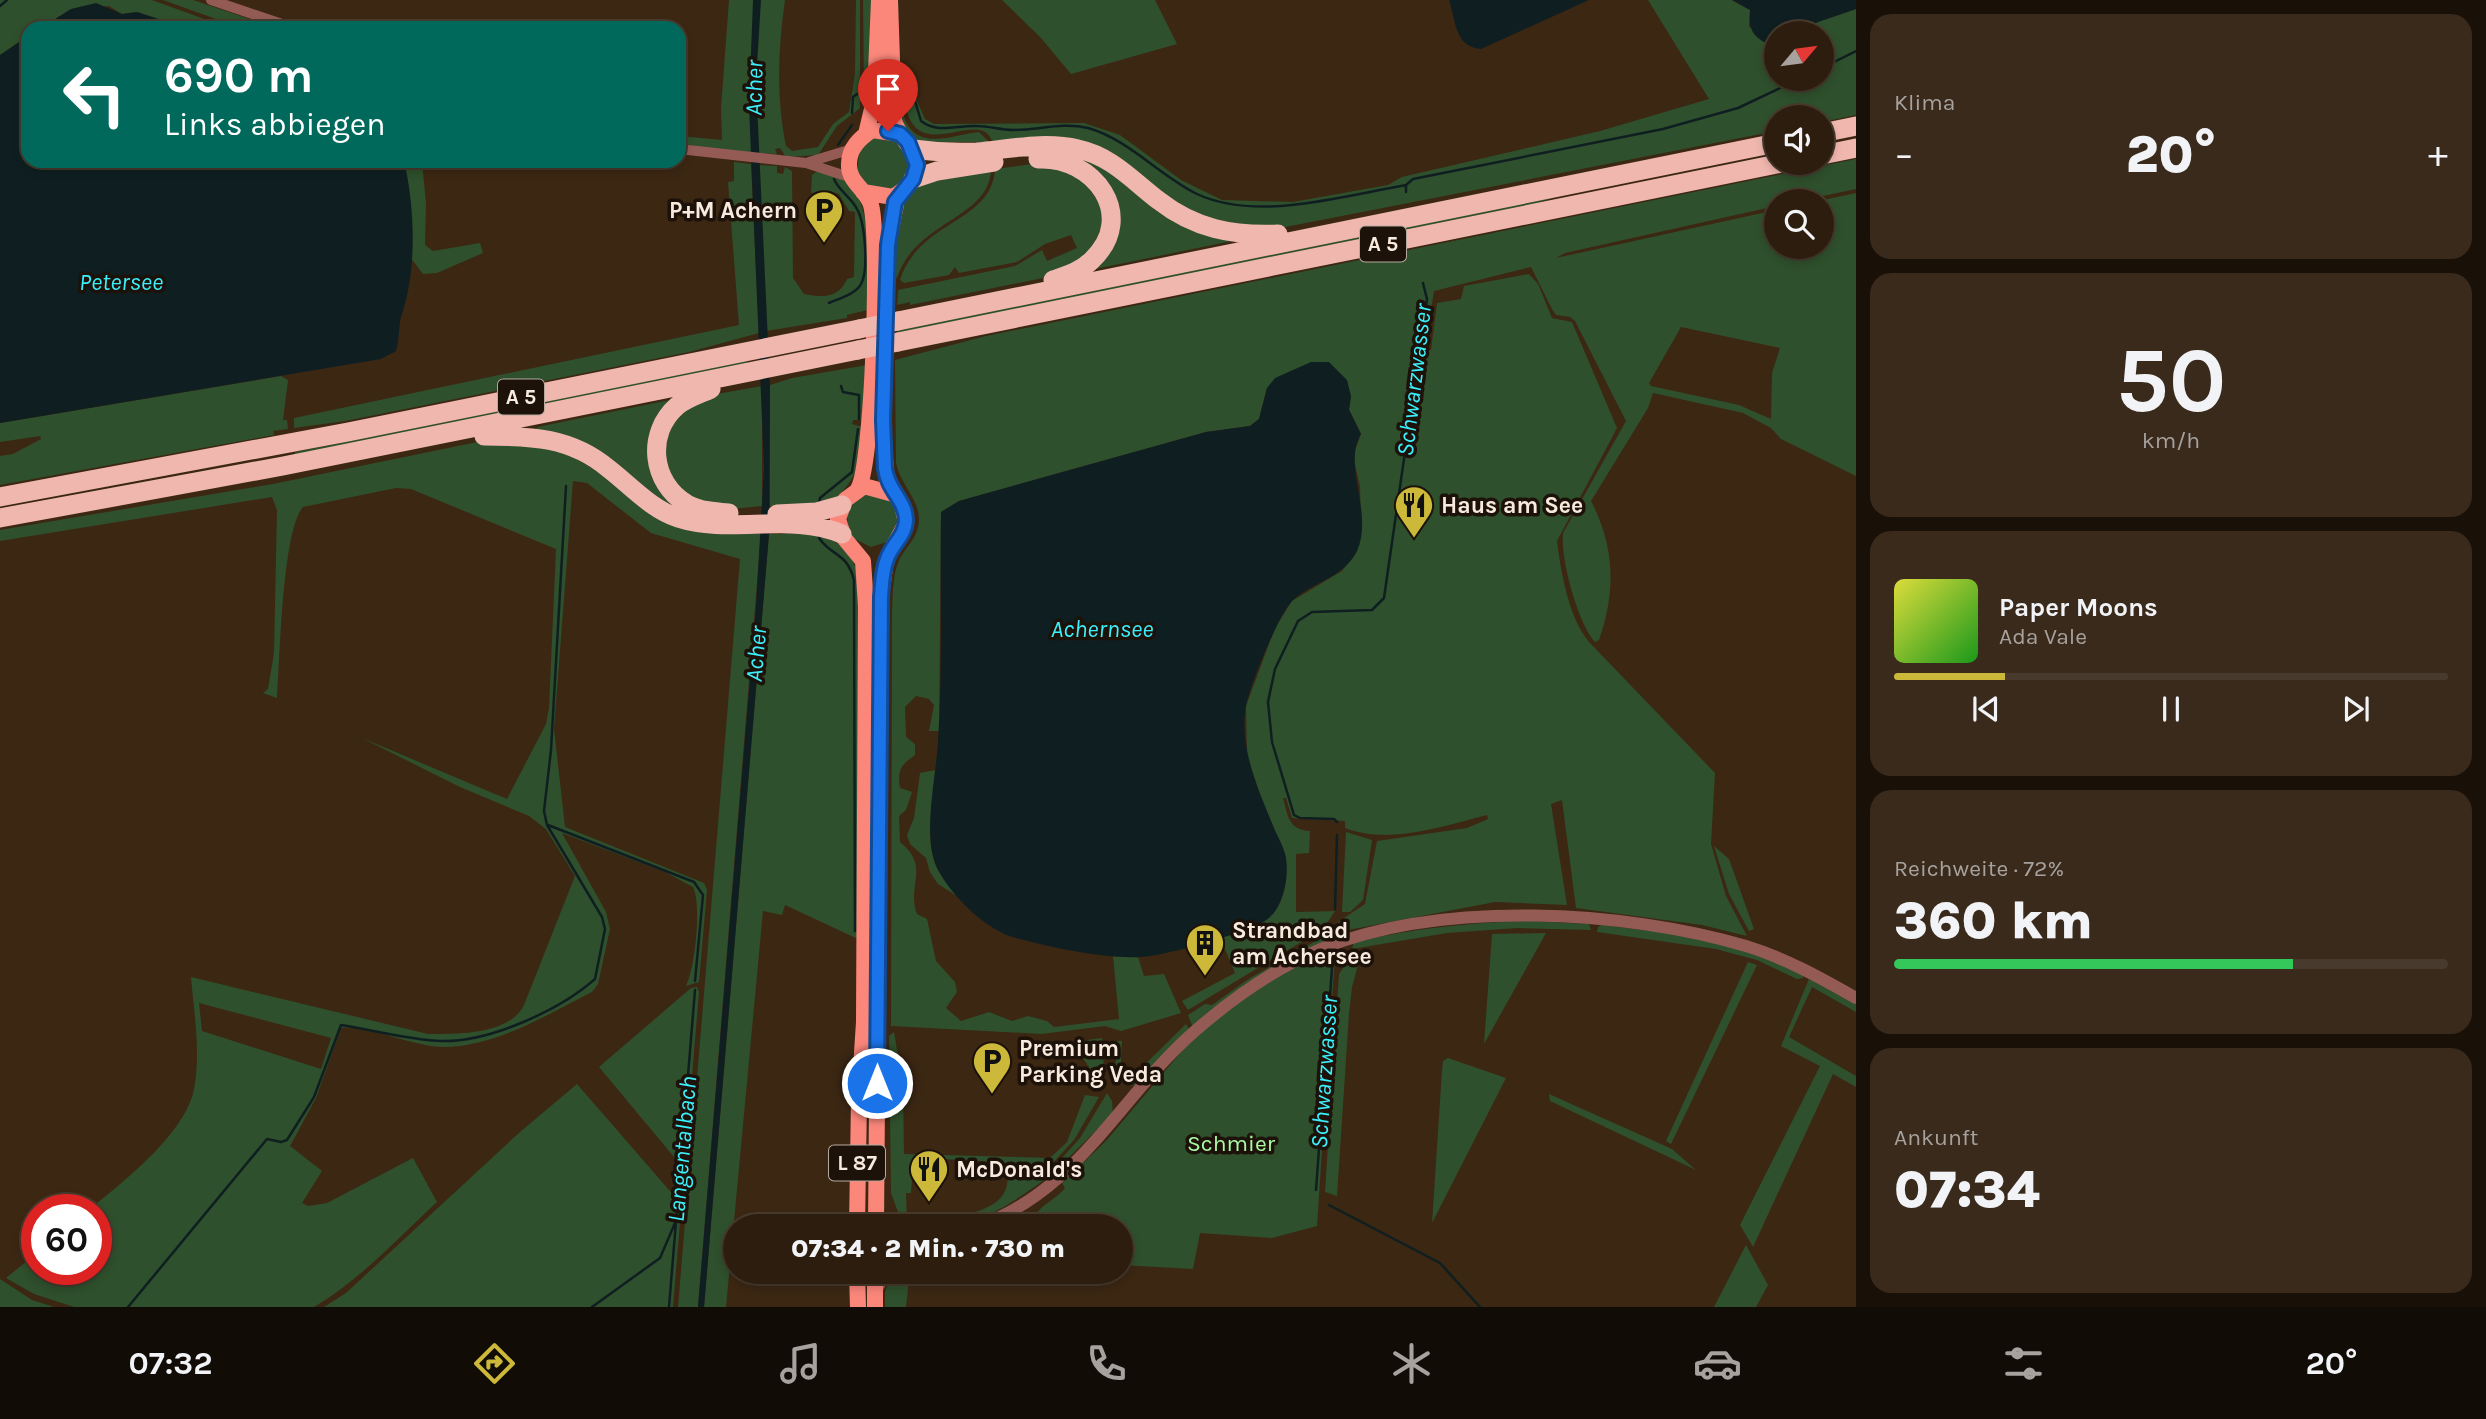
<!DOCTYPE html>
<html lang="de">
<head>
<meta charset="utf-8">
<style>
  :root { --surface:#2d1d0e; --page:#392a1c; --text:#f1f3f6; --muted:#a7a29e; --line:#483b2e; --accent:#ccb939 }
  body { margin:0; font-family:Karla,sans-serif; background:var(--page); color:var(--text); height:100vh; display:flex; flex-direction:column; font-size:26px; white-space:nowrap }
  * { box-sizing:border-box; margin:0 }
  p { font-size:23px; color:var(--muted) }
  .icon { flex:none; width:38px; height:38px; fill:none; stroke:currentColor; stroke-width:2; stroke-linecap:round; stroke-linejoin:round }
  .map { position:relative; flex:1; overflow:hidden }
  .sheet { display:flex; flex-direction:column; gap:14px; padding:14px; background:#191008; width:630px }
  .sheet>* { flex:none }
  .banner { position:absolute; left:21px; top:21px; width:665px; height:147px; border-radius:21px; box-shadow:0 4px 10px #0003,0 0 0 2px var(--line); background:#00695c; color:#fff; overflow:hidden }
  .needle { width:46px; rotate:61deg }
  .fabs { position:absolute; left:1764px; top:21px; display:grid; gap:14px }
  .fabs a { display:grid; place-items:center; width:70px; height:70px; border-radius:50%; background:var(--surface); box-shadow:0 4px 10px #0003,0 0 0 2px var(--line); font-size:35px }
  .speed { position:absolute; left:21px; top:1194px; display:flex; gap:14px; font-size:35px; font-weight:700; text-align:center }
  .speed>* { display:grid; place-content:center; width:91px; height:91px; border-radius:50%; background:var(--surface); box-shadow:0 4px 10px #0003,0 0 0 2px var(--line); line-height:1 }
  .speed .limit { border:10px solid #d22; background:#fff; color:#111 }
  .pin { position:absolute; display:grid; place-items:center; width:60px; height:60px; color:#fff; margin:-72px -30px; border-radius:50% 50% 50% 0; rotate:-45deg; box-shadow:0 0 7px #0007 }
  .pin .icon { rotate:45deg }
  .me { position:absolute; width:77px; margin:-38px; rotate:0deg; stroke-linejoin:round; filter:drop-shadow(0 0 5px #0008) }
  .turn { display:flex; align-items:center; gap:24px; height:147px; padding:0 28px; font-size:32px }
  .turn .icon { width:91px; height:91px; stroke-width:2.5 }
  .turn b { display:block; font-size:49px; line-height:60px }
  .big { font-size:52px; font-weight:800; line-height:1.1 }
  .sheet .tile { flex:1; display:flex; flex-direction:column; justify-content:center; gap:10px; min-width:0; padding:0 24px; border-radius:21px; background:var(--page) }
  .sheet .dial { align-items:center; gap:0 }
  .dial b { font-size:91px; line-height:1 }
  .song { display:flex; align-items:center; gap:21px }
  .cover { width:84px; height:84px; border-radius:10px; background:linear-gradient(135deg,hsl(60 70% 55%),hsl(120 70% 35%)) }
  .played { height:7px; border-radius:4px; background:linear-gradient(90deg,var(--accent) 20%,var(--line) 20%) }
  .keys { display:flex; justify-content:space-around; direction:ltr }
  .heat { display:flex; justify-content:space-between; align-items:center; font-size:38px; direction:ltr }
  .charge { height:10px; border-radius:5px; background:linear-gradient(90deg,#34c759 72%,var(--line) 0) }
  .trip { position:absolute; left:723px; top:1214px; width:410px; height:70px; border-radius:35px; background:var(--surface); box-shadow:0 4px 10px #0003,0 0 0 2px var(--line); font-weight:800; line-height:70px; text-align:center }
  .tab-bar { display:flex; height:112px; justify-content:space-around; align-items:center; background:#120c06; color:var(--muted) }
  .tab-bar .icon { width:49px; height:49px }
  .tab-bar .on { color:var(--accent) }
  .tab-bar b { font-size:32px; color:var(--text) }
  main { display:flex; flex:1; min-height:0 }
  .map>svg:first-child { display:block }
  .green { fill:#2f502c; fill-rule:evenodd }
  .water { fill:#0f1f21 }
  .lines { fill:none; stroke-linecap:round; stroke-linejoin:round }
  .stream { stroke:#0f1f21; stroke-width:2.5 }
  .minor { stroke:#945b55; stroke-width:10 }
  .tertiary { stroke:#945b55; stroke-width:12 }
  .primary { stroke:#fb877b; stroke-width:16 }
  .motorway { stroke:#f0b7af; stroke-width:19 }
  .motorway-bridge { stroke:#f0b7af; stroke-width:19 }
  .route-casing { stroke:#114b97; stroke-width:18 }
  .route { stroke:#1a73e8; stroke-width:12 }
  .labels { text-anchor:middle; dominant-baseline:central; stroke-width:7; stroke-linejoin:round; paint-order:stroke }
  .shield { fill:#1c120a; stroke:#b7a99e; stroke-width:2 }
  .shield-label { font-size:21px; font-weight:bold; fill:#f9eade }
  .poi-label { font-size:23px; font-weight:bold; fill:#f9eade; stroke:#1c120a; text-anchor:start }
  .park-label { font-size:23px; fill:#abf9a2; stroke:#1c120a }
  .water-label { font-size:24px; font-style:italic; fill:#3bf0fc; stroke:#1c120a }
</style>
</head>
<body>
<main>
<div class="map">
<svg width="1856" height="1307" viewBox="0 0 1856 1307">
  <rect width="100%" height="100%" fill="#3c2713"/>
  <!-- green -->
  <path class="green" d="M0,0H152L229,28H184L137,12L122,14L109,6L71,9L41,28H28V36L0,55Z
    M163,0H193L276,28H241Z
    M729,0H785C778,49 776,97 786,146L792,151L818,147L833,124L849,112L855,74L856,0H860V108L837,126L818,155L786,157L780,148L775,149L777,154L716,150L679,143V136L722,140L721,108Z
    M863,0H875L868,93L864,87Z
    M1002,0H1155L1177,44L1071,74L1041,38Z
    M1648,0H1732L1750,10L1749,27L1776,38V79H1822V33H1785L1856,9V115L1822,122V117H1776V131L1270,230L1200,221L1120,163L992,141C979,104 909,175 904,92H913L925,119L934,124L1084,123L1120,135L1181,180L1222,200L1293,202L1388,185L1402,177L1600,131L1709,99Z
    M900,100C903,108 903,119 909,127C925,149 957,134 979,132L989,142H920L903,126Z
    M878,134L900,143L910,162L905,178L890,193L866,185L857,170L860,150Z
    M1076,153L1232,241L1090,270L1110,195Z
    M1856,159V189L1799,201H1776V206L1565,253L1556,258L1776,210V247H1822L1819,201L1856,193V476L1781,439L1771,428L1743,413L1653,393L1648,408L1591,501C1615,547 1616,591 1599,640L1595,642C1578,624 1560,558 1563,533L1626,421L1575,321L1570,317L1556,315L1552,309L1531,267L1434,291L1425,349L1431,350L1437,303L1461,299L1464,286L1529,274L1538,284L1552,318L1572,322L1617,428L1557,541C1561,573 1569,619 1590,643L1715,773L1711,844L1726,896L1747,936L1702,925L1576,908L1562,800L1551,804L1567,905L1495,902L1348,930H1334L1338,922L1365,904L1377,841L1467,828L1488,819L1487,815C1444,826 1389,845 1345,828V821L1292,818L1286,798H1283C1288,817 1289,830 1310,831L1309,853L1296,854V912L1335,911L1323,929L1188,1010L1182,1001L1235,973L1220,937L1257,923L1259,792L1247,755L1246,706L1275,628L1292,601L1342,571L1357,551L1361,529L1360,486L1353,456L1361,434L1349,409L1351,396L1267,388L1259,419L1250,426L1206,432L959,501L941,512L939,731H929L934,705L929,699L916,696L905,707L906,737L915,744V755C901,765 897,770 900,788L912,792L906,810L899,816L900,842C931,867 906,885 917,914L927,919L936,961L955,982L957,992L946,1008L961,1021L989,1012L1012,1021L1028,1016L1047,1021L1054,1027L1119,1019L1113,956L1138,957L1144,976L1164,974L1181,1013L1121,1031L1105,1026L1042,1034L891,1026L892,613C893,598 892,578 898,563C904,547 919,539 919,519C918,497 900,484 896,463L895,360L986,336ZM1681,327L1780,348L1772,373L1771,419L1739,405L1651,386L1649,383Z
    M404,161H422L426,203L425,245L433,251L480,243L483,253L437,273L423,274L410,257L411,214Z
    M734,162L751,164L759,333L689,352L345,421L294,428V418L739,325L728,182L734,181Z
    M1047,162L1077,169L1105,213L1093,253L1053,276L910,305V302L897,305L898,290L1015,266L1042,250L1047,261L1077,248L1071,235L1045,244L1017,262L959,273L955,267L949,275L904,283L900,280C919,220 992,223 995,169Z
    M759,165L777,166V173L783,174L785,167L792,171L793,278L804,294C822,298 839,298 847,279L854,277L855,212L849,211L839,194L830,191L811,193L812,175L818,171C824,172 833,173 839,176C877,196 868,274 868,310L847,315V318L766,331Z
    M991,169C990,219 916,220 897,278L894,276C895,247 889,196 922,182C941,173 970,173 991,169Z
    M1556,197L1537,203L898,333V330Z
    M747,361V364L295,455V452Z
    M867,365L862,420H853L852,424L862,427C861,465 859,475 832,503L770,506V385L792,378Z
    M281,376L288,380L283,420H287L288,429L273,431L274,435L0,485V456L13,454L41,439L40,436L0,442V423Z
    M762,386V506L731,509L686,499L660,461L673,416L711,395Z
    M675,399L653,441L688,515L536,432V428L542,426Z
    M487,440L549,442L628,490L744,533L761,534L698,1307H678L740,559L651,533L587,483L573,481L554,729L565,827L704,883L707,890L699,982L686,986C695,968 702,905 693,887L665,872L562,833L606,912L610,929L598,984L592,992C546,1015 494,1048 441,1047C412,1046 365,1024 341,1028L316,1098L290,1146L322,1171L302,1203L308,1206L327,1203L413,1158L437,1202C398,1238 360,1280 314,1307H74L34,1294L6,1278L37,1253V1269H96V1209H90C123,1182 186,1133 194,1089C201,1053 194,1013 191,977L428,1034C458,1034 509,1035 524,1005L575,876L546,829L529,816L460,787L362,738L507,799L546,724L549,708L556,549L411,489L396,488L303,507C282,531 280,660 277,698L263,693L268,689L274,653L277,510L272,497L0,541V530L273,484ZM199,1003L331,1038L321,1069L202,1031Z
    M872,490L893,503L899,520L887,542L871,547L853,538C841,510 848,507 872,490Z
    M786,531C821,536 845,534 858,573L860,940L785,905L782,915L763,911L726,1307H704L769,534H786Z
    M936,770C933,801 924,839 937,868C942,878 953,889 960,898L938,884L930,872L926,858L910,844L907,835L914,818L920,773Z
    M1346,832L1372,840L1363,900L1350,912H1342Z
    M1714,846L1729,859L1754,929L1749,931L1729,894Z
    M1532,921L1589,924L1591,930L1518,928L1447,933L1352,949L1354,942C1413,929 1471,922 1532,921Z
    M1602,925L1668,933L1749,951L1803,974V978L1797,979L1757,960L1716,949L1597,932L1598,927Z
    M1330,933L1347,935L1193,1028L1188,1015L1205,1004L1212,1005L1250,978Z
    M1546,933L1484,1044L1492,934Z
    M1331,952L1335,955L1317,1226L1272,1238L1200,1233L1193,1269L1120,1265V1227H1031C1035,1205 1053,1203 1065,1188L1062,1183L1106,1141L1187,1045L1253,989L1321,953Z
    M1361,954L1352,987L1349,1014L1337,1196L1325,1192L1339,974L1347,962Z
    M1748,962L1757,965L1671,1144L1666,1141Z
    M1809,979L1856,1004V1012L1812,987L1789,1037L1856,1076V1087L1833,1074L1753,1247L1740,1225L1820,1066L1781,1046Z
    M697,987L699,992L673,1307H324L346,1293L520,1132L577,1084L676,1198L679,1163L599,1067L691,988Z
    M1186,1024L1190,1031L1138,1083L1131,1086L1120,1082L1115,1074L1117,1041H1122L1120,1077L1130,1079Z
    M894,1032L903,1086L904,1154L1050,1158L1067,1142L1085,1095L1099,1097L1074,1140L1049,1167L1053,1174C1029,1190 986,1224 957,1223L956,1215C983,1213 1017,1200 1005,1167L998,1162L923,1158L913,1166L911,1193H906L907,1223L913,1227H885L882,1222L890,1223L898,1212L891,1193L889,1036Z
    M1102,1038L1104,1072H1092L1073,1042Z
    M1448,1058L1506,1078L1432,1223L1442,1071L1443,1061Z
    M1107,1093L1112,1101L1113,1114L1055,1171L1053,1168L1080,1138Z
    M1549,1094L1672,1149L1696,1170L1550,1101Z
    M1746,1245L1768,1285L1756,1307H1714Z
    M892,1272H927L916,1281L909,1280L906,1307H885V1292Z
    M0,1279L32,1300L54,1307H0Z"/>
  <!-- water -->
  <path class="water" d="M753,0H761L756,82L770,385L769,534L704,1307H698L756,606L764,468L749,106Z
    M1449,0H1589L1481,49C1455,47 1456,22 1449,0Z
    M1732,0H1856V9L1786,33H1776V38L1766,43C1750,35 1749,26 1750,10Z
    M96,3L122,14L137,12L186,28H41L71,9Z
    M28,36V161H404C415,207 417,269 402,314C398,325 400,338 396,351L381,359L0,423V55Z
    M1311,362H1329L1347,380L1351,396L1349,410L1361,434C1342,465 1374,513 1357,551C1344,578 1312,582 1292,601C1278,616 1250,685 1246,706C1239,746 1257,787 1272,823C1276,834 1284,846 1286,858C1289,877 1284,905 1269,918C1255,931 1164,956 1142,957C1102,959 1055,948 1016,938C987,931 951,896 937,868C922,836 936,777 938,742C943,666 940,589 941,512L959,501L1206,432L1250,426L1259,419L1267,388L1275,378Z"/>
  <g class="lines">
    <!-- stream -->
    <path class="stream" d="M0,6L7,0
      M1822,68L1856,51
      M906,94L915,101L921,121C938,134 956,125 977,126C989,126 1001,130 1013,130C1038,130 1063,122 1088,128C1128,139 1160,176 1197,194C1257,222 1343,196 1406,185
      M852,113L853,97L857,94
      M838,145L852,125
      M1406,192V185L1413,179L1663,129L1738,108L1799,79
      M829,303C838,299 856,294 861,284C869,270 865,223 857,209C851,197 839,191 834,179
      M841,386L843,392L859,395V419
      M819,503L820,498L852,472L858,429
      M819,538C832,557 847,552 854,580L855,931
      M1337,822L1334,819L1300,818L1294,815L1272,742L1268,702L1275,669L1298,621L1312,612L1372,610L1384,598L1427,299L1423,283
      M548,825L694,882L703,895L695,981
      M1335,909L1337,835
      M1316,1190L1333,954
      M1329,1205L1440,1263L1480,1307
      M128,1307L267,1139L281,1142L287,1140L314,1097L341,1025C374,1030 409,1040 442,1041C490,1042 560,1010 595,979L605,929L602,917L547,825L544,811L551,750L566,486
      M592,1307L660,1258L675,1223
      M669,1307L695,990"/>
    <!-- minor -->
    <path class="minor" d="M211,0L294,28
      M679,149L806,163L852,178
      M809,162L852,149"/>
    <!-- tertiary -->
    <path class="tertiary" d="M976,1227C1079,1191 1119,1097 1195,1031C1234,997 1275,968 1323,948C1444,900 1623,910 1746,946C1785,958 1821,978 1856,998
      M875,1292L887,1272"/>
    <!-- primary -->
    <path class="primary" d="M866,134L875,96L879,0
      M863,192L893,197C944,165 902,150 894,120L890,0
      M858,489C873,464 880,238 871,205C866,189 848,182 849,164C849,148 860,138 872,130L900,134
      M857,1227L859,1099L864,1022L866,606L863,561L844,538L838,519L845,500L864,486L893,494
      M876,1227L881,597L886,560L906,523L902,505L887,481L883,436L888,245L898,194
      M857,1272L858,1307
      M875,1272V1307"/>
    <!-- motorway -->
    <path class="motorway" d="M1822,133L1856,126
      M913,149C934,152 955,153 977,152C1010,149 1045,141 1078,149C1111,156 1132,180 1158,200C1195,229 1233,236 1278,234
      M1822,155L1856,148
      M1038,159C1094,156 1138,216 1092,260C1081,271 1067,275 1053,280
      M913,179L937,171L994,162
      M898,321L1776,143
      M898,342L1782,163
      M711,389C700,394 687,398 677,406C646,433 651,483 687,504C700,511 715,512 729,513
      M484,436C531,436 571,437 609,469C631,486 651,509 678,518C730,535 791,512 842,534
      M0,497L348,432L859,329
      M777,514L817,512L842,505
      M0,518L283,466L858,350"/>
    <!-- motorway-bridge -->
    <path class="motorway-bridge" d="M859,329L898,321
      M858,350L898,342"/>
  </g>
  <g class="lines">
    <!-- route casing -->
    <g class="route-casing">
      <path id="route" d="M877,1083L881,597C882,585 882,571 887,559C892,544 906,536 906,519C905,500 888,490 885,469L883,420L888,245L895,202L913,179L917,165L908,142L900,134L888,131"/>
    </g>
    <!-- route -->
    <use href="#route" class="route"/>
  </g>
  <!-- icons -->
  <defs>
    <g id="parking-pin" transform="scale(2.0125)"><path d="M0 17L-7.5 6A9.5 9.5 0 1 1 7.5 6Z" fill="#ccb939" stroke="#1c120a"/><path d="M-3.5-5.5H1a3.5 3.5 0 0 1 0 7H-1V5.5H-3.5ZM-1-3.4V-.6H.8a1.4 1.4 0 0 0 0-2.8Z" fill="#111"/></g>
    <g id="restaurant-pin" transform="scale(2.0125)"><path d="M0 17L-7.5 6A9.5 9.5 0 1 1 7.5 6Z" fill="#ccb939" stroke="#1c120a"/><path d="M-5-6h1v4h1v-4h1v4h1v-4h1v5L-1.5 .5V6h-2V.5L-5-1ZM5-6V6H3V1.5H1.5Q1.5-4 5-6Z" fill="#111"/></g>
    <g id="building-pin" transform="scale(2.0125)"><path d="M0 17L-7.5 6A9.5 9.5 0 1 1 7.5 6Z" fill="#ccb939" stroke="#1c120a"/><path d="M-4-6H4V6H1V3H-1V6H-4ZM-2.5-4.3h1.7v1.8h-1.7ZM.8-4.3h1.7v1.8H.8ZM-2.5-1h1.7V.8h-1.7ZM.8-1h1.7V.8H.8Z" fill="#111"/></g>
  </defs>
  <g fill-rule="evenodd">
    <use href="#parking-pin" x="824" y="210"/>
    <use href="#restaurant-pin" x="1414" y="505"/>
    <use href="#building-pin" x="1205" y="943"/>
    <use href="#parking-pin" x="992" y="1061"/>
    <use href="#restaurant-pin" x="929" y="1169"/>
  </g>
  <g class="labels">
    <!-- shield labels -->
    <g class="shield">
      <rect x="1360" y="226.5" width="46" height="35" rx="5"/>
      <rect x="498" y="379.5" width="46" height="35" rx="5"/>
      <rect x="829" y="1145.5" width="56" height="35" rx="5"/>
    </g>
    <g class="shield-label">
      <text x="1383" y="244">A 5</text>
      <text x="521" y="397">A 5</text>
      <text x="857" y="1163">L 87</text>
    </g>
    <!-- poi labels -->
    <g class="poi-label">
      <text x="797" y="210" text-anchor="end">P+M Achern</text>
      <text x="1441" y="505">Haus am See</text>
      <text x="1232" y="930">Strandbad<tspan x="1232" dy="26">am Achersee</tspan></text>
      <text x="1019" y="1048">Premium<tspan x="1019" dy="26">Parking Veda</tspan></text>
      <text x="956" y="1169">McDonald's</text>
    </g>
    <!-- park labels -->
    <g class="park-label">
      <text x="1231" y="1143">Schmier</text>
    </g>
    <!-- water labels -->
    <g class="water-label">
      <text transform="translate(754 88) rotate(-89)">Acher</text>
      <text x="121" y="282">Petersee</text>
      <text transform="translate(1414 380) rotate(-83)">Schwarzwasser</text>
      <text x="1102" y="629">Achernsee</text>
      <text transform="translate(756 654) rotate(-85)">Acher</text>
      <text transform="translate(1324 1072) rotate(-86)">Schwarzwasser</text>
      <text transform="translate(682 1149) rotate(-85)">Langentalbach</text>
    </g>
  </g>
</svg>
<div class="fabs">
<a><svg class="needle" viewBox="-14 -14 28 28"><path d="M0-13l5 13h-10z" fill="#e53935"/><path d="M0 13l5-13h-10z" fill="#a7a29e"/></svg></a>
<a><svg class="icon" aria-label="sound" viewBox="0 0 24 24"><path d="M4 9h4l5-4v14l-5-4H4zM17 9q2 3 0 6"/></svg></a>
<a><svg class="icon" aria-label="search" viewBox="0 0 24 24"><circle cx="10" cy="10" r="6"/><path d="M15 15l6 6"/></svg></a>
</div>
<div class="speed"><div class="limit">60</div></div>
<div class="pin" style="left:888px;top:131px;background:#d93025"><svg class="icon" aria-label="arrive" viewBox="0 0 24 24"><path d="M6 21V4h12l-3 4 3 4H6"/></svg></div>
<svg class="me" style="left:877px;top:1083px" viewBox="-20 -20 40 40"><circle r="17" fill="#1a73e8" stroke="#fff" stroke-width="3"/><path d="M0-11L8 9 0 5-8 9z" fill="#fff"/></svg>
<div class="trip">07:34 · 2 Min. · 730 m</div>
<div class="banner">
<div class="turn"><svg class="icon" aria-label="left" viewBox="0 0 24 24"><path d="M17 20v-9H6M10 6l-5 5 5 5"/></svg><div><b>690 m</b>Links abbiegen</div></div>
</div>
</div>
<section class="sheet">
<div class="tile"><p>Klima</p>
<div class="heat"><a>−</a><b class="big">20°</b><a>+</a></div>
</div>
<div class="tile dial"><b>50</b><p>km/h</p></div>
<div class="tile">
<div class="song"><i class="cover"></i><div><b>Paper Moons</b><p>Ada Vale</p></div></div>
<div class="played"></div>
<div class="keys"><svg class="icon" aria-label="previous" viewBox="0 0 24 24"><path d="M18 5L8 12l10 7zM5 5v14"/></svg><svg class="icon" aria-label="pause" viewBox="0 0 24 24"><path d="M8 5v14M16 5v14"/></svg><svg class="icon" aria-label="next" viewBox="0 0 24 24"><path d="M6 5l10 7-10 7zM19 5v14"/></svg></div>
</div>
<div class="tile"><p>Reichweite · 72%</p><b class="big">360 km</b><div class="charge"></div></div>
<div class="tile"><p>Ankunft</p><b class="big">07:34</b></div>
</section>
</main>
<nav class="tab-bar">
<b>07:32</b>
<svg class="icon on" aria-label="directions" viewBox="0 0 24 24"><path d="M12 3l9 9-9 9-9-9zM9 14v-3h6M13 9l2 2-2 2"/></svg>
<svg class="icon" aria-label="music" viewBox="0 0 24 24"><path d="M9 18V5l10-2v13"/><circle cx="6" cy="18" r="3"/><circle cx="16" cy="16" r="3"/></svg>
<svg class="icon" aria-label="phone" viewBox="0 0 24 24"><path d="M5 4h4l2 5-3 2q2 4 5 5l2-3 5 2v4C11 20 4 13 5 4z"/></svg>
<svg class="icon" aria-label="climate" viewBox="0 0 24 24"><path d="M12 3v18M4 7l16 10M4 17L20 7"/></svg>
<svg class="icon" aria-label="car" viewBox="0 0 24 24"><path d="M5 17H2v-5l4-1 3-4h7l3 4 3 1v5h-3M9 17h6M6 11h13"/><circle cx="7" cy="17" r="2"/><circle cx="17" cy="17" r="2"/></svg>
<svg class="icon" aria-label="filters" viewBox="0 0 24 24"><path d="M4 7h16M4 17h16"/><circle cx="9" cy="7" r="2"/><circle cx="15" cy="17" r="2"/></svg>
<b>20°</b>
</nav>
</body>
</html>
